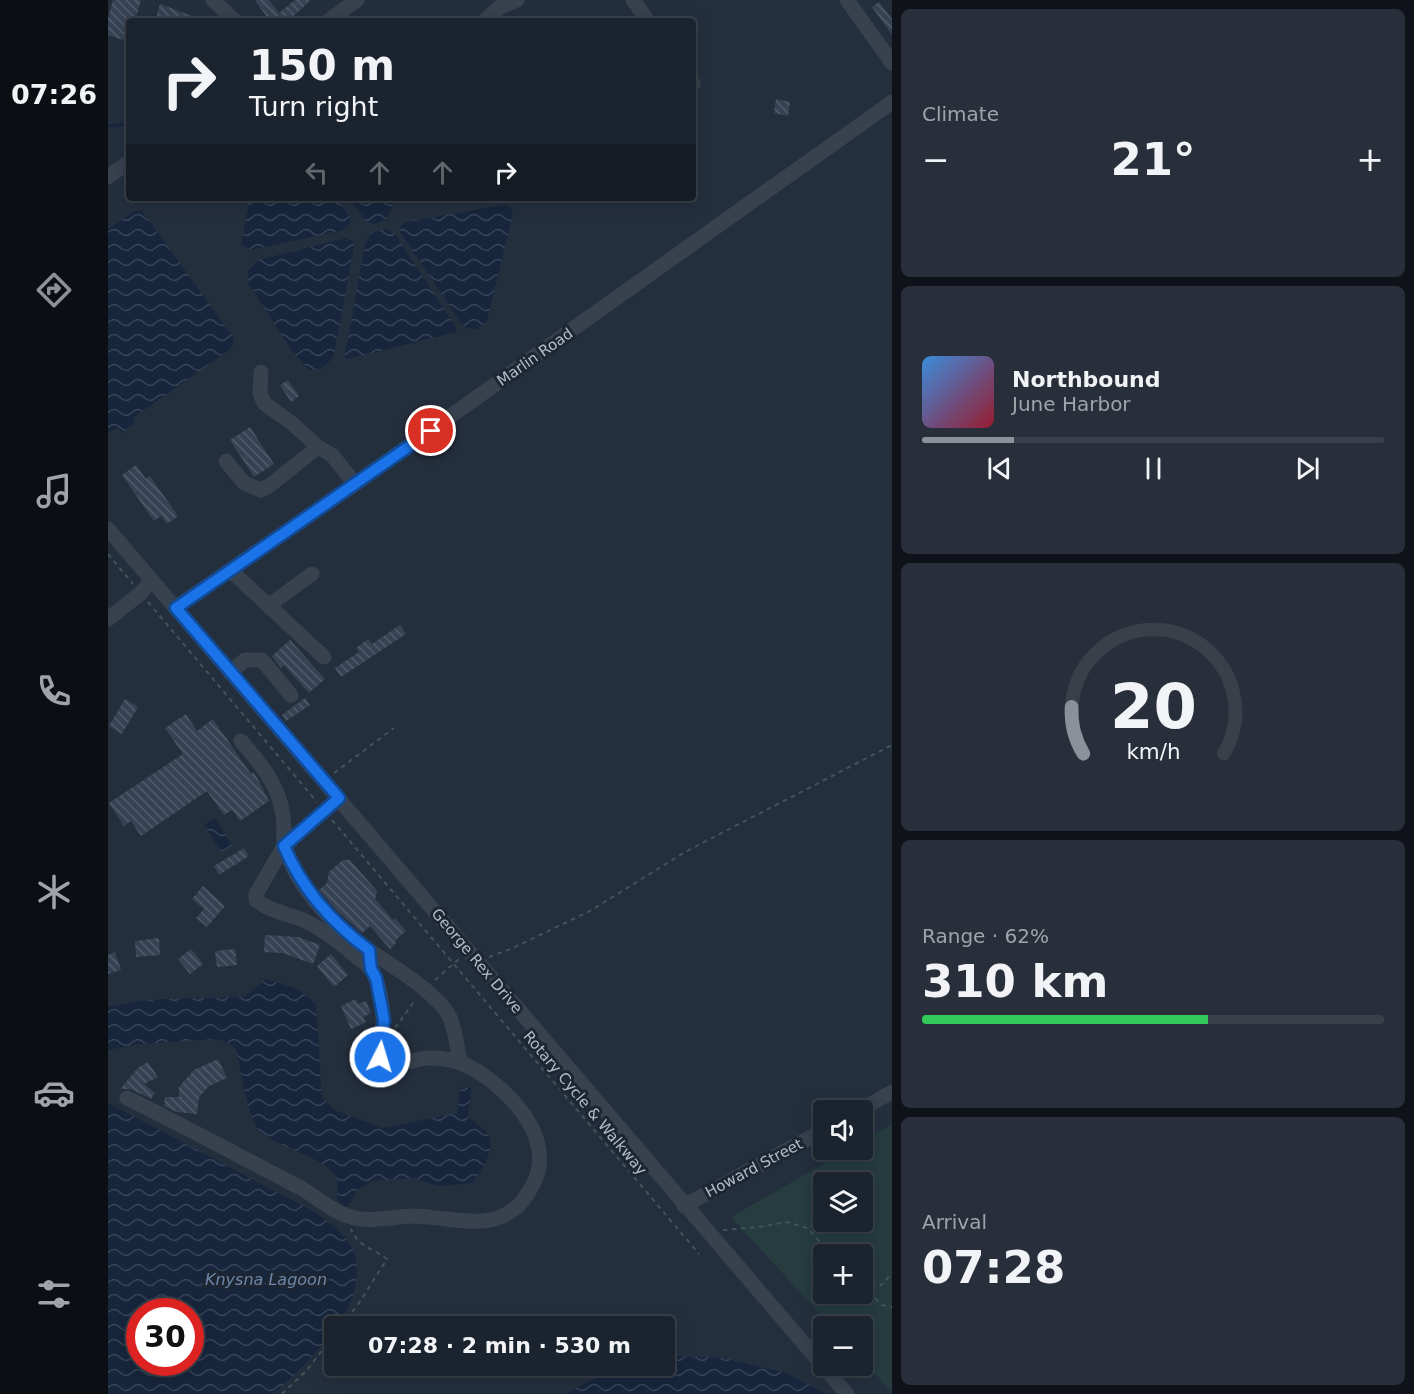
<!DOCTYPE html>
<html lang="en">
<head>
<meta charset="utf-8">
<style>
  :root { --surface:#1b232e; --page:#282f3a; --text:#f1f3f6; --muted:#a0a4aa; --line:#39404a; --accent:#8c9099 }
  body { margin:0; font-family:"DejaVu Sans",sans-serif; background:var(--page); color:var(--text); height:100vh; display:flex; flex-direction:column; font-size:22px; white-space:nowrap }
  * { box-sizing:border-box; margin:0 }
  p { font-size:20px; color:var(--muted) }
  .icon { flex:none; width:33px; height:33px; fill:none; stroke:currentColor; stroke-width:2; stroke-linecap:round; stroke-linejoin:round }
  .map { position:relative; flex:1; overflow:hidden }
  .details { display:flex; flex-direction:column; gap:9px; padding:9px; background:#0f1319; width:522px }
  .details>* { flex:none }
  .banner { position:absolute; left:18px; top:18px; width:570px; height:183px; border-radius:6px; box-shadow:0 3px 15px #0003,0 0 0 2px var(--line); background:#1b232e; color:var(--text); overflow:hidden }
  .buttons { position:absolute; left:705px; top:1100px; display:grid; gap:12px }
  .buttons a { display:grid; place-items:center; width:60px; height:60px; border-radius:6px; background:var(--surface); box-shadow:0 3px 15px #0003,0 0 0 2px var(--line); font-size:30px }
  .speed { position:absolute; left:18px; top:1298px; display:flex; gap:12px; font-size:30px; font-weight:700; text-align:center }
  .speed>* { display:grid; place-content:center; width:78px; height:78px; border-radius:50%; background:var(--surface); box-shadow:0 3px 15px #0003,0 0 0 2px var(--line); line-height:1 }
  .speed .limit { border:9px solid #d22; background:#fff; color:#111 }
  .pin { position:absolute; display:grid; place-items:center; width:51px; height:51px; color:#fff; margin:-26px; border:3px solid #fff; border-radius:50%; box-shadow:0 2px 6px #0007 }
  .me { position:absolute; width:66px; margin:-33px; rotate:5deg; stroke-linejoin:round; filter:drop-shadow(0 0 4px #0008) }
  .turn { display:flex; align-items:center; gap:21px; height:126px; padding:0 24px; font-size:27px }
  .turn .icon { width:78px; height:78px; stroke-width:2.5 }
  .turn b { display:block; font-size:42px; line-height:51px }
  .lanes { display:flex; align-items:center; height:57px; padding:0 24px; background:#0003; justify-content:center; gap:30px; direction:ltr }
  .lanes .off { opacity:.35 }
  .big { font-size:45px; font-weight:800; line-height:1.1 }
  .details .card { flex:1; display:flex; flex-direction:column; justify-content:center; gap:9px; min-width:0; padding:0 21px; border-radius:9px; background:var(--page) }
  .details .dial { align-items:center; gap:0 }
  .dial svg { height:156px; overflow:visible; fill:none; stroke:var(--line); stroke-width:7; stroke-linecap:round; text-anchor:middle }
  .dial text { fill:var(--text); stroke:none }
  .song { display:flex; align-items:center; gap:18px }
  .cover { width:72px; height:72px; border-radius:9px; background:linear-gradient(135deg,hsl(210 70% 55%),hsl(350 70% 35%)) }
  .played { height:6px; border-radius:3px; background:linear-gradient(90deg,var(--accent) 20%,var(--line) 20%) }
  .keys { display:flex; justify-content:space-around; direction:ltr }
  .heat { display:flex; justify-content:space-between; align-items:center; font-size:33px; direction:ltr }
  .charge { height:9px; border-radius:4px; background:linear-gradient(90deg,#34c759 62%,var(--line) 0) }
  .trip { position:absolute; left:216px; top:1316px; width:351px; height:60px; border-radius:6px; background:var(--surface); box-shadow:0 3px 15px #0003,0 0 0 2px var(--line); font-weight:800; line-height:60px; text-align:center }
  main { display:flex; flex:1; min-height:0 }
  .dock { display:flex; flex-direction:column; width:108px; justify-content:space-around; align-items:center; background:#0b0e12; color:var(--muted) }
  .dock .icon { width:42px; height:42px }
  .dock .selected { color:var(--accent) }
  .dock b { font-size:27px; color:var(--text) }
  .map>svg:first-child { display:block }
  .green { fill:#263c3f; fill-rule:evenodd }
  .water { fill:url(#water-waves); fill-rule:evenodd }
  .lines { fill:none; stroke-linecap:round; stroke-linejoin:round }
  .stream { stroke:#17263c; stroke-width:3 }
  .building { fill:url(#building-back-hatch) }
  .path { stroke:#3f5557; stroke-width:2; stroke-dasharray:4.5 4.5; stroke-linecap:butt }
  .minor { stroke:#38414e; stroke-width:15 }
  .route-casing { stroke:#114b97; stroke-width:15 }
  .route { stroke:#1a73e8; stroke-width:10 }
  .labels { text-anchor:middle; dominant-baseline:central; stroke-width:6; stroke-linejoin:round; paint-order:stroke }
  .street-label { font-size:15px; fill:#b4bcc9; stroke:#1d2633 }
  .water-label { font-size:16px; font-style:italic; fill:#6d86a8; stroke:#1d2633 }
</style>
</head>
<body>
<main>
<nav class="dock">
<b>07:26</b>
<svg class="icon selected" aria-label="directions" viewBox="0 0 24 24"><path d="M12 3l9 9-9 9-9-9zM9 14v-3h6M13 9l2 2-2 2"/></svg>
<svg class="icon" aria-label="music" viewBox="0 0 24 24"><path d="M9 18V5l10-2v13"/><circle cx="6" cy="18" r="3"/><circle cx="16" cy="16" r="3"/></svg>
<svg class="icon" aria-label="phone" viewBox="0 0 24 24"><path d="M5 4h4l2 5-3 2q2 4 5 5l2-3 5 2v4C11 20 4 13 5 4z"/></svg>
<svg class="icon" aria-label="climate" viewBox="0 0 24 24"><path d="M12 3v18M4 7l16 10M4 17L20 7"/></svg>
<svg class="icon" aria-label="car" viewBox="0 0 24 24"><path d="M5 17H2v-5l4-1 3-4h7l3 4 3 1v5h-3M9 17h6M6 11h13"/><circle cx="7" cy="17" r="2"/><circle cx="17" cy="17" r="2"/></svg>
<svg class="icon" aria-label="filters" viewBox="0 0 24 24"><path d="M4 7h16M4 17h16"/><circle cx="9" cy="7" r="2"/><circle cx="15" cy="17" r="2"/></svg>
</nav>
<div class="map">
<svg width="784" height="1394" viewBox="0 0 784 1394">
  <defs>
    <pattern id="water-waves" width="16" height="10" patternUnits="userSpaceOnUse" patternTransform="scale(1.5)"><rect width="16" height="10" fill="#17263c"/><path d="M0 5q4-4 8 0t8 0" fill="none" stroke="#364457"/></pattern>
    <pattern id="building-back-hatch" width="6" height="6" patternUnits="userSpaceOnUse" patternTransform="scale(1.5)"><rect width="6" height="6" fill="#364354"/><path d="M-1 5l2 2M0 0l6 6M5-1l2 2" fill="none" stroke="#515c6b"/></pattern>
  </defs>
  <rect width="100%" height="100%" fill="#242f3e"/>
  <!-- green -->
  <path class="green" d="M784,1124V1393L755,1361L754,1326H723L623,1217L741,1149H754L755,1141ZM716,1182H754V1221H716ZM716,1254H754V1293H716Z"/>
  <!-- water -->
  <path class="water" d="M142,198H228L242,217L243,222L235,230L144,250L133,245L134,240Z
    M241,198H286C283,212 281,221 266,224L258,221Z
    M396,205L402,206L405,214L379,321C370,331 363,332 353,323L292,232V226L298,222Z
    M27,211H33L38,216L125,337L126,344L121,350L25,418L27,423L14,433L10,428L0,432V229Z
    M278,229L287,234L349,329L348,332L240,359L237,358V355L257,244L264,232Z
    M238,238L245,241L246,247L226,355C219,365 214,372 201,370L185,352L140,283V271L150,260Z
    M107,818L124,846L113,852L96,825Z
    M158,979L190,989L208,1004L214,1098L228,1111L275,1128L349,1113L352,1087L363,1088L360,1117C366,1122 374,1127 379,1133C390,1147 373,1170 365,1183L329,1186L308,1178L264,1181L249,1190L238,1210L229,1199C229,1192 231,1182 228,1176C217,1157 168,1148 150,1129C140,1118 132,1066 128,1049L122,1044L110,1039L31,1044L0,1050V1007L31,1001L57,999L136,997Z
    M0,1103L207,1212C221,1223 238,1234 246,1251C251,1263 249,1283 245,1296C236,1323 188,1378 164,1394H0ZM32,1311H82V1362H32Z
    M562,1356L616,1358L678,1373L718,1394H458C493,1374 516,1365 556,1365L557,1358Z"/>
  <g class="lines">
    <!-- stream -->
    <path class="stream" d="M0,126L21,124"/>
  </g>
  <!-- building -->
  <path class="building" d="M5,0H33L27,21H21V42L0,35V19Z
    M147,0H161L171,13L187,0H203L180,21H159L161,20Z
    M771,2L784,19V35L764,7Z
    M52,4L95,20V21H47Z
    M668,99L682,102L680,116L666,113Z
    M180,380L191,396L183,402L172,385Z
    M142,427L166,464L146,477L122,440Z
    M28,465L38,479L42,476L70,516L59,524L53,516L46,521L14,475Z
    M292,625L298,634L233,677L227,668L251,652L248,648L260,639L264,644Z
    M182,640L217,679L201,693L176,665L173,668L164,656Z
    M197,698L202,705L178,721L174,715Z
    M17,699L30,707L14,734L1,726Z
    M78,714L89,731L105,719L143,774L146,772L161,801L132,821L124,810L116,815L99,791L33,836L23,821L16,826L1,803L75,754L57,728Z
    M136,848L141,856L111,875L106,866Z
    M235,860H242L269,891L267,899L285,920L287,918L298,931L287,941L288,943L282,949L262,926L254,933L229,911L211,890L219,883L221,872Z
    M95,886L117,906L99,927L88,918L96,909L84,899Z
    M157,935L190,937L212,945L205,964L175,953L156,952Z
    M51,938L52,955L28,957L27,941Z
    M83,949L95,964L82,974L70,959Z
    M127,949L129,965L109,967L107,951Z
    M7,952L13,970L0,974V955Z
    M223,954L240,975L226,987L209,966Z
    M248,999L250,1004L258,1001L263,1013L255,1017L258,1022L243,1029L233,1006Z
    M110,1059L119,1078L101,1086L91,1097L89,1114L69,1112L56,1106L57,1097H71V1087L86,1070Z
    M40,1062L50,1077L36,1084L47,1093L43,1099L23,1089H12L31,1067Z"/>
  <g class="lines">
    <!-- path -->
    <path class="path" d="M0,554L25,584
      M40,602L209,802
      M226,773L286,728
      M224,820L591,1254
      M381,957L405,948L482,911L577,852L784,745
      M327,980L352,958
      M287,1028L308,999
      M246,1052L258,1049
      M615,1230L651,1227L679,1222L699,1228L723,1254
      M742,1250L744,1254
      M754,1277L756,1288C775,1288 773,1285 784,1273
      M754,1286L774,1305L784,1307
      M233,1326L251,1303L279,1259C265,1248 250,1247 243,1229
      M174,1394L199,1370L226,1335"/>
    <!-- minor -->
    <path class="minor" d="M105,0L127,21
      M525,0L540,21
      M739,0L784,63
      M220,21L249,0
      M376,21L392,7L409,0
      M585,83V84
      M0,177L21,162
      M153,372L152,393L156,403L186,425L210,447L224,455L247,484
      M118,461L136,483L153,490L161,486L210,447
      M0,529L739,1394
      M122,570L216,657
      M160,606L204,574
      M67,608L247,484L784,102
      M0,619L33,593L44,580
      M122,673L137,660H154L183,695
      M133,741C153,764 171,785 175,816C177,826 174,838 177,848C190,890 226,925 261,950L263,969
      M261,950C282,965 332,994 342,1018C348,1032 349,1048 352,1063
      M19,1098C78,1127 135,1158 193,1188C207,1196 220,1208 235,1214C258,1225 282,1216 306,1216C345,1217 388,1235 416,1199C423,1189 430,1178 431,1166C436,1130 405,1097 378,1077C361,1064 340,1057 319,1058C305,1059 288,1069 275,1061C266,1048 276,1033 275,1019C275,1003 271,983 263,969C242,951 221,932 195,920C180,914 161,911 148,900V894L176,846L231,798
      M752,1110L784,1092
      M576,1206L716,1130"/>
  </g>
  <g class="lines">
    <!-- route casing -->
    <g class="route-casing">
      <path id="route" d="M272,1057L271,1050L276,1021L274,1009L268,978L263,969L261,950C223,922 194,889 176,846L231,798L68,608L323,431"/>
    </g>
    <!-- route -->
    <use href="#route" class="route"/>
  </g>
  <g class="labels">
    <!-- street labels -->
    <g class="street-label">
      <text transform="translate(427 357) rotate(-35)">Marlin Road</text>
      <text transform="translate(369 961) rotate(50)">George Rex Drive</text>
      <text transform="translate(477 1103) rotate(50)">Rotary Cycle &amp; Walkway</text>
      <text transform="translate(646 1168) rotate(-28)">Howard Street</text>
    </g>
    <!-- water labels -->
    <g class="water-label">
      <text x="158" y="1279">Knysna Lagoon</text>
    </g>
  </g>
</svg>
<div class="buttons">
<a><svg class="icon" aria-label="sound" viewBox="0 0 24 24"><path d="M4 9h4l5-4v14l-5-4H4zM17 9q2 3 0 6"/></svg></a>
<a><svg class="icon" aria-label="layers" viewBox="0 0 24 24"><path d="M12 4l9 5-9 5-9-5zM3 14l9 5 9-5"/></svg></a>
<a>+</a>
<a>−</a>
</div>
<div class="speed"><div class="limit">30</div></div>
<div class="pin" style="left:323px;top:431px;background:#d93025"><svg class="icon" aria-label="arrive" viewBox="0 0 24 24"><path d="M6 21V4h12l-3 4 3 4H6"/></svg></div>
<svg class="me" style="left:272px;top:1057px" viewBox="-20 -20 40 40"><circle r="17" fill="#1a73e8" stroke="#fff" stroke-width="3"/><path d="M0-11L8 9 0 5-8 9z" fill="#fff"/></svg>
<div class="trip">07:28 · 2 min · 530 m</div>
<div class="banner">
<div class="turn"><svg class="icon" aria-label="right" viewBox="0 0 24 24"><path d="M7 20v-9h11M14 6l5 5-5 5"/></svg><div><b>150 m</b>Turn right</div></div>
<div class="lanes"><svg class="icon off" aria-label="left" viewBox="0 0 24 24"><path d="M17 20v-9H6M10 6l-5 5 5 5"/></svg><svg class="icon off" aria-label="ahead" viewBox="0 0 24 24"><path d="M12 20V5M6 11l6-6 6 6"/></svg><svg class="icon off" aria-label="ahead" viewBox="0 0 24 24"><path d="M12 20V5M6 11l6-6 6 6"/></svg><svg class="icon" aria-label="right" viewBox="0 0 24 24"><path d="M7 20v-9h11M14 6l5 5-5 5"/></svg></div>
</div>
</div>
<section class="details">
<div class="card"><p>Climate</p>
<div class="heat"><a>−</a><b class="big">21°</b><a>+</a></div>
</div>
<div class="card">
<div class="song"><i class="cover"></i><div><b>Northbound</b><p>June Harbor</p></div></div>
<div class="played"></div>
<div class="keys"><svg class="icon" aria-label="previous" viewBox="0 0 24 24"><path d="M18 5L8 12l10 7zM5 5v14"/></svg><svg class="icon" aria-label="pause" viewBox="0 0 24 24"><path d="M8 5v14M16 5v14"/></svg><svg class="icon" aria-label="next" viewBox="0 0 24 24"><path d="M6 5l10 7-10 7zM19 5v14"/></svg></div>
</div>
<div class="card dial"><svg viewBox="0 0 100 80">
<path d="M14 69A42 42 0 1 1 86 69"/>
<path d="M14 69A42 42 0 0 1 8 45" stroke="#8c9099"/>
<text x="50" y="56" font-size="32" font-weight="700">20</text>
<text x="50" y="72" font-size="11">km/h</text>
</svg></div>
<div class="card"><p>Range · 62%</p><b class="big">310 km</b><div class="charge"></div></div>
<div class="card"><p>Arrival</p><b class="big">07:28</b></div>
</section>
</main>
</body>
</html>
